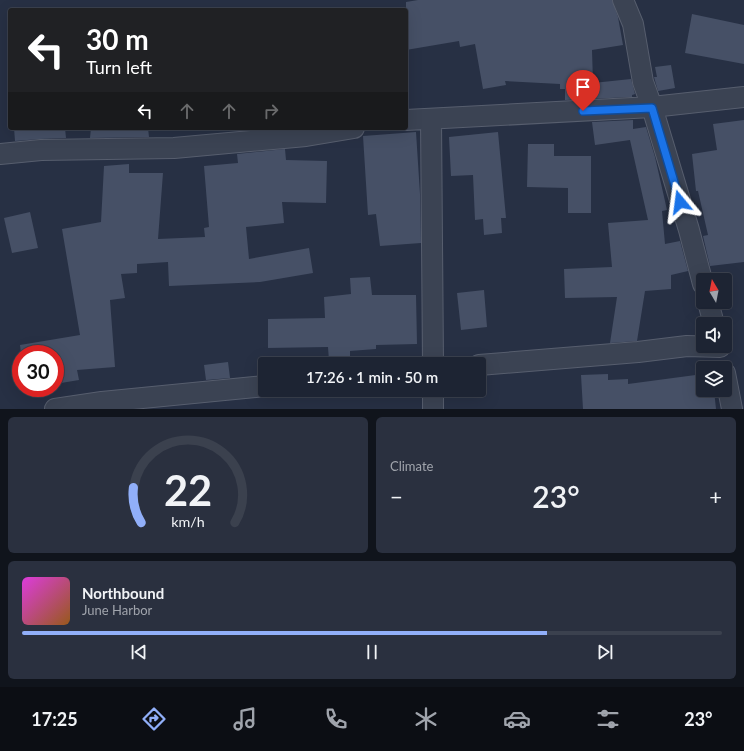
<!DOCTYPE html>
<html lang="en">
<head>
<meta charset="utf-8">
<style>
  :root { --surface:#1d2433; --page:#2a303f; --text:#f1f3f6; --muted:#a0a4ac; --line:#3b414e; --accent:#91aff9 }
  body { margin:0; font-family:Lato,sans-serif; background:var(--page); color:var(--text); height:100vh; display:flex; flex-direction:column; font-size:15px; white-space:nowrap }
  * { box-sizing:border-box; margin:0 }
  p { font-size:13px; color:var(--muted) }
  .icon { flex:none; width:22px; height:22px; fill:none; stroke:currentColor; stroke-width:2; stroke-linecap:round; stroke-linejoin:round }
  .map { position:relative; height:409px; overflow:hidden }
  .sheet { display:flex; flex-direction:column; gap:8px; padding:8px; background:#10141c; flex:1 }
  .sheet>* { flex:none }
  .top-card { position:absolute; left:8px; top:8px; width:400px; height:122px; border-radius:4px; box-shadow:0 4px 16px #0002,0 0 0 1px var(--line); background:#202124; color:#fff; overflow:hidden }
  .needle { width:26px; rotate:350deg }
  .buttons { position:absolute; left:696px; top:273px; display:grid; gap:8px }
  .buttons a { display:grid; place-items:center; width:36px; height:36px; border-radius:4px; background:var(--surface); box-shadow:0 4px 16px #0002,0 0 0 1px var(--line); font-size:20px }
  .speed { position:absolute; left:12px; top:345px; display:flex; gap:8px; font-size:20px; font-weight:700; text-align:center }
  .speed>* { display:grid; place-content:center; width:52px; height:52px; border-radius:50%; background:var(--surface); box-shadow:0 4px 16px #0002,0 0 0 1px var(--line); line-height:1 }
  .speed .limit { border:6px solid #d22; background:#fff; color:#111 }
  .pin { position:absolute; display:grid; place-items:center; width:34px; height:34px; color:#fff; margin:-41px -17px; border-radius:50% 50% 50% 0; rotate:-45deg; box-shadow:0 0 4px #0007 }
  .pin .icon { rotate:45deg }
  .me { position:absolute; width:44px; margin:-22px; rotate:344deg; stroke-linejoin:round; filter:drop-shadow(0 0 3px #0008) }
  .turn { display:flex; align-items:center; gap:14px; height:84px; padding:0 12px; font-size:18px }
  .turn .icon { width:52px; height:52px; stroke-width:2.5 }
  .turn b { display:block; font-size:28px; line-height:34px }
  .lanes { display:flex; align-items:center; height:38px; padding:0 12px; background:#0003; justify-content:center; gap:20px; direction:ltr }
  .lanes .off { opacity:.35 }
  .big { font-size:30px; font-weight:600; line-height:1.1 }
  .sheet .tile { flex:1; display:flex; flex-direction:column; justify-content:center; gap:6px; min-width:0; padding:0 14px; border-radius:6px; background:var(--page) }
  .sheet .dial { align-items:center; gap:0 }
  .dial svg { height:104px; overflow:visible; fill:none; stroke:var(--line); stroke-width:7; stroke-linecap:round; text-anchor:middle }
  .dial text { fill:var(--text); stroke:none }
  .song { display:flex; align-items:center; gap:12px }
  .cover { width:48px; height:48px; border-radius:6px; background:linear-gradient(135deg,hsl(300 70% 55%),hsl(30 70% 35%)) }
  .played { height:4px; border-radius:2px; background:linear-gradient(90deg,var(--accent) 75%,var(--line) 75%) }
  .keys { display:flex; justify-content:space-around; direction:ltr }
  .heat { display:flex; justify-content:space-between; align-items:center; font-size:22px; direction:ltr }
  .sheet .tiles { flex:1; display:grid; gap:8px; grid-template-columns:1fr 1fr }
  .tile:last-child { grid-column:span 2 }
  .trip { position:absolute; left:258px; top:357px; width:228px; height:40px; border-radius:4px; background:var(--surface); box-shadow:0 4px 16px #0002,0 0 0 1px var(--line); font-weight:600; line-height:40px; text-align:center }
  .tab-bar { display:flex; height:64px; justify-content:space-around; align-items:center; background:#0c0e14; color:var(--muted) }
  .tab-bar .icon { width:28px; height:28px }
  .tab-bar .current { color:var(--accent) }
  .tab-bar b { font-size:18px; color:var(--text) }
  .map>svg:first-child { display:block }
  .building { fill:#465066 }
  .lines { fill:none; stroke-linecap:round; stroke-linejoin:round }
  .minor-casing { stroke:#575e6e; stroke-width:22 }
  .minor { stroke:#3b4353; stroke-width:20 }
  .route-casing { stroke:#114b97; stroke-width:10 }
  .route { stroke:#1a73e8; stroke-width:7 }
</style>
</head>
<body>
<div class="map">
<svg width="744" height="409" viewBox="0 0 744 409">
  <rect width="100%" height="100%" fill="#273044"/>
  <!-- building -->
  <path class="building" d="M418,0H612L618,17L623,45L592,50L593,83L631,79L635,94L632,95V97L565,100V89H560V84L505,81L506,85L483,89L475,44L460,47L459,41L406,50V2Z
    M692,14L744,25V64L685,53Z
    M671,65L675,88L658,91L654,77H657L655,67Z
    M633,120V129L646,127L655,157L667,210L662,211L665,244L680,241L688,271L671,275V289L645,291L637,341L610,343L617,297L565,298L564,269L612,267L608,223L648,220L630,140L595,145L592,122Z
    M744,120V262L710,266L703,236L708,235L698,191H696L692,154L717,150L713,124Z
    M14,128H65L66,138L40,139L15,141Z
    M91,128H148L149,137L90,138Z
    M416,132L420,194L421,243L380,246L376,214L368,215L363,136Z
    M498,132L506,218H501L502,233L484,235L483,219L475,220L473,175L451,176L449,137Z
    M528,144H554V156H591V213H568V188L527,187Z
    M285,149L286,160L327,161L326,203L282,202L284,223L246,227L249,259L309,248L313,273L260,282L169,286L168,262L137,264V273L121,274L125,298L110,300L115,367L77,370L79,380L55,384V354H21L20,345L80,335L62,229L101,222L104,166L129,164V173H163L158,239L205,237L204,228L209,227L204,166L238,163L237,154Z
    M30,212L38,248L12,253L4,218Z
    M370,277L372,295H416L417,344L376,345V349L350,351V359L329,361L328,347L268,348V319L325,318L324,297L351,294L350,278Z
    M484,290L487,327L461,330L457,293Z
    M228,362L230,378L206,380L204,365Z
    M608,374V380L628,379V384L703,374V390H714L716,409H583L581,375Z"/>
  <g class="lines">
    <!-- minor casing -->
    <g class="minor-casing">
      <path id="minor" d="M623,0L633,24L643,82L652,107L689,230L703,284
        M431,119L433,364
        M406,120L652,107L744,97
        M0,154L41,150L174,148L306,136L354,128
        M708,302L714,324
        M479,365L638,352L687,346L720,347
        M725,373L732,409
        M55,409L102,402L265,386
        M433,409V390"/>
    </g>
    <!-- minor -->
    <use href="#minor" class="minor"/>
  </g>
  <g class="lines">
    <!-- route casing -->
    <g class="route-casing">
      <path id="route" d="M583,111L652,108L680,202"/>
    </g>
    <!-- route -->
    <use href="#route" class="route"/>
  </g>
</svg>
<div class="buttons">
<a><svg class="needle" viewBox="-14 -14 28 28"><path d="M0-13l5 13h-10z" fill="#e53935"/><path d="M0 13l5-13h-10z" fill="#a0a4ac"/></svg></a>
<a><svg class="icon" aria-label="sound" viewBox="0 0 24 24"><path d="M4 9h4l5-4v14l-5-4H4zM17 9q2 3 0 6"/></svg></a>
<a><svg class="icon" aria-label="layers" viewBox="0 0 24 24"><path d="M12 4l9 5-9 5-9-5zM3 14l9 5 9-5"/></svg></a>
</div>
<div class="speed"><div class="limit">30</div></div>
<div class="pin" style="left:583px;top:111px;background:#d93025"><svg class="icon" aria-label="arrive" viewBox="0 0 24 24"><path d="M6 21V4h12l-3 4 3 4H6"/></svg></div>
<svg class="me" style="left:680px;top:202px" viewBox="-20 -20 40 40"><path d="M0-17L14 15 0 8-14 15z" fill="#1a73e8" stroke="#fff" stroke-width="4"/></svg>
<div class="trip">17:26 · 1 min · 50 m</div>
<div class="top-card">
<div class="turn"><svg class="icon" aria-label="left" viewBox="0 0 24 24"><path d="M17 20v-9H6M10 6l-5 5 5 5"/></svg><div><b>30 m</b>Turn left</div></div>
<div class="lanes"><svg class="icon" aria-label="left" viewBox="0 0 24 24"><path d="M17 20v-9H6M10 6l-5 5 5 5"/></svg><svg class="icon off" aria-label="ahead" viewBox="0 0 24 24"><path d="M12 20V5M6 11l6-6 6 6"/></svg><svg class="icon off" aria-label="ahead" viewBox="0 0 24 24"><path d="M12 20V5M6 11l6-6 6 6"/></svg><svg class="icon off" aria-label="right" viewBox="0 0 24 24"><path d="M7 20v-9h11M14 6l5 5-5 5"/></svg></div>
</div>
</div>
<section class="sheet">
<div class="tiles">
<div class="tile dial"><svg viewBox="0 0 100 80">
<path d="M14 69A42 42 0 1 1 86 69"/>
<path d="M14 69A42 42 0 0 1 8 42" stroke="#91aff9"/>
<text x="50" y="56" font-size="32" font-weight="700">22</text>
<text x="50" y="72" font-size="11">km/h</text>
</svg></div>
<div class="tile"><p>Climate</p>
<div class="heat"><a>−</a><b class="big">23°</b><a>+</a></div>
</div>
<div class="tile">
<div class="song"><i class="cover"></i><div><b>Northbound</b><p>June Harbor</p></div></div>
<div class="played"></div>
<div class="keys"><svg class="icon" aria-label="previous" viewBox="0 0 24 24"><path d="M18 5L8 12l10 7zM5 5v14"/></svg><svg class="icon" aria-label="pause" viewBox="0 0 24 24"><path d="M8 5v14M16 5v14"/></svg><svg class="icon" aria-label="next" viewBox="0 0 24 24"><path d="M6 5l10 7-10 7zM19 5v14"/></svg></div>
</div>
</div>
</section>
<nav class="tab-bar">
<b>17:25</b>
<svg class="icon current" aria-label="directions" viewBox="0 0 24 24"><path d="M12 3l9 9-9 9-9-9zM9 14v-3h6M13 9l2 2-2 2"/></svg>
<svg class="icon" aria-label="music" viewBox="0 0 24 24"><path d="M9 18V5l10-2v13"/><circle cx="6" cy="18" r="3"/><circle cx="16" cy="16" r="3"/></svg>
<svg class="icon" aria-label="phone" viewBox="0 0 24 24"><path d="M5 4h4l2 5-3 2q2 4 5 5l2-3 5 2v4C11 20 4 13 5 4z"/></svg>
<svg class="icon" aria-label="climate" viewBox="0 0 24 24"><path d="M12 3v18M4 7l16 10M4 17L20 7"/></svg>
<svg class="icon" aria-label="car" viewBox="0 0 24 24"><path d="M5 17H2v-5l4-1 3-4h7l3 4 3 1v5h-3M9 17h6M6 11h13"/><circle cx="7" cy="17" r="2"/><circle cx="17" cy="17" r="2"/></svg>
<svg class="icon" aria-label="filters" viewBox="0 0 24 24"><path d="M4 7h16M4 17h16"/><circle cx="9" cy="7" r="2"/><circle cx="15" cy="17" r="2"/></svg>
<b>23°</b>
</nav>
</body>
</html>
